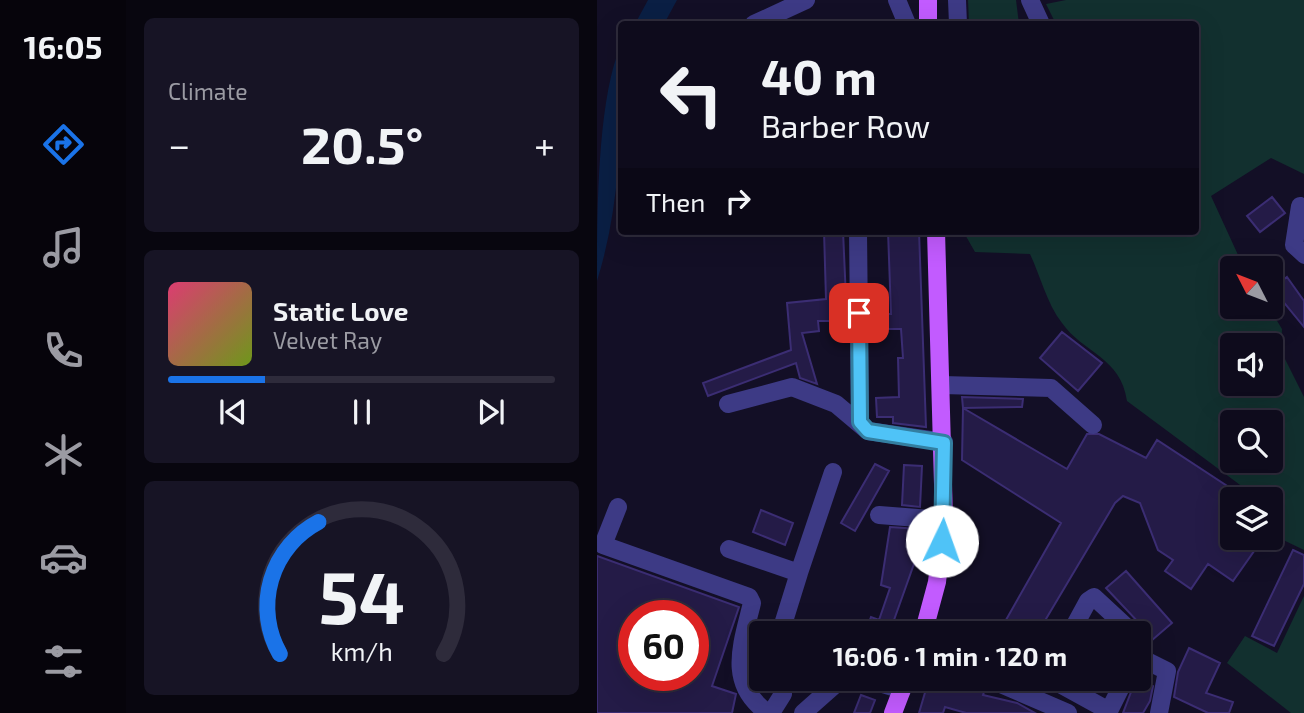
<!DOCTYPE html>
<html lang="en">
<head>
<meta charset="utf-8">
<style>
  :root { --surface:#0e0b1c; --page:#171425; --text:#f1f3f6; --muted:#9b9ba3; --line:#2e2b3b; --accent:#1a73e8 }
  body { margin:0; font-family:"Exo 2",sans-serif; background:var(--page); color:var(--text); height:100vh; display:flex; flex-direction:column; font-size:26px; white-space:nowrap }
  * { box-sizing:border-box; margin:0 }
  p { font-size:23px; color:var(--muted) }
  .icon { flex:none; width:38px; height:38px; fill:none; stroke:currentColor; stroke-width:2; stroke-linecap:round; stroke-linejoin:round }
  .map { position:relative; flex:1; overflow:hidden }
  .panel { display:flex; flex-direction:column; gap:18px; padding:18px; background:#08060f; width:471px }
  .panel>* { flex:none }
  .hud { position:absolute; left:21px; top:21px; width:581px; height:214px; border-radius:7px; box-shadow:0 7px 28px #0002,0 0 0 2px var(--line); background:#0e0b1c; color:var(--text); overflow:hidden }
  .needle { width:46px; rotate:312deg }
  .buttons { position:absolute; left:623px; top:256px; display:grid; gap:14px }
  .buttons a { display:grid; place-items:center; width:63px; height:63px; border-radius:7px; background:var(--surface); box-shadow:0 7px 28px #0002,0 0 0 2px var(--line); font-size:35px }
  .speed { position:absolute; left:21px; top:600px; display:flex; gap:14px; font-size:35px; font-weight:700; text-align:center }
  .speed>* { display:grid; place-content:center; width:91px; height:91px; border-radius:50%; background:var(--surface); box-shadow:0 7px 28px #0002,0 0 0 2px var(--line); line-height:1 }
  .speed .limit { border:10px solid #d22; background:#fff; color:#111 }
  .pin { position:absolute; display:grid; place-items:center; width:60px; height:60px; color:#fff; margin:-30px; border-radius:14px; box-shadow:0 4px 10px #0006 }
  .me { position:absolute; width:77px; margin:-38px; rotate:3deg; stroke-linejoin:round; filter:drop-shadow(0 0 5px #0008) }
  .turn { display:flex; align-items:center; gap:24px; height:147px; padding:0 28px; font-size:32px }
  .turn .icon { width:91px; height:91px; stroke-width:2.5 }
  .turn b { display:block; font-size:49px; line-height:60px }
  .then { display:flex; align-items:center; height:66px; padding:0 28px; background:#0003; gap:14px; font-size:26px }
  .big { font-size:52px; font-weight:700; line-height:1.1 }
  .panel .card { flex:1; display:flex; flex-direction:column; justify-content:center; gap:10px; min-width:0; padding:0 24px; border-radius:10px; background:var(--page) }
  .panel .dial { align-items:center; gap:0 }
  .dial svg { height:182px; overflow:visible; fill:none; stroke:var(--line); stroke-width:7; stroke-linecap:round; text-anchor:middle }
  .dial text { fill:var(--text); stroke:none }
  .song { display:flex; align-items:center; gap:21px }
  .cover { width:84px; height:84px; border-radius:10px; background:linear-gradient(135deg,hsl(340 70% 55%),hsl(80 70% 35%)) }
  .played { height:7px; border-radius:4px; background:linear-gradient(90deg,var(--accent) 25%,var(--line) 25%) }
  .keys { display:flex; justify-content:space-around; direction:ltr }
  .heat { display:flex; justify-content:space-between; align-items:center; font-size:38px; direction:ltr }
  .trip { position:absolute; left:152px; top:621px; width:402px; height:70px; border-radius:7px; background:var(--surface); box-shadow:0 7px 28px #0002,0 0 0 2px var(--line); font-weight:700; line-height:70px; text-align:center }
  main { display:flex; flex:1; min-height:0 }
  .tab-bar { display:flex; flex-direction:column; width:126px; justify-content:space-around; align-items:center; background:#06040b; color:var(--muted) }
  .tab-bar .icon { width:49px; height:49px }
  .tab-bar .selected { color:var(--accent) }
  .tab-bar b { font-size:32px; color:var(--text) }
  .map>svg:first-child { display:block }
  .green { fill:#12302f; fill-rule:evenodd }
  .water { fill:#0a1f44 }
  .building { fill:#241b47; stroke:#3b2d73; stroke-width:2; fill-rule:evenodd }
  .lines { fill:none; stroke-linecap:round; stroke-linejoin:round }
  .minor { stroke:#3d3a85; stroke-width:18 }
  .major { stroke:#c25bff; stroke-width:18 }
  .route-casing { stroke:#337fa1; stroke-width:18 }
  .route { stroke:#4fc3f7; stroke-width:12 }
</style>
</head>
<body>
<main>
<nav class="tab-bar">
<b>16:05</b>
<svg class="icon selected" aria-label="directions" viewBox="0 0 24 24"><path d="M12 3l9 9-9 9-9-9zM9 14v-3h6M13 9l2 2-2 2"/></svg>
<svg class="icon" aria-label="music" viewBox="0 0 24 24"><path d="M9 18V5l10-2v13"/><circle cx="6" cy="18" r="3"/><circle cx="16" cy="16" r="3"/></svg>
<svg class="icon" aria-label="phone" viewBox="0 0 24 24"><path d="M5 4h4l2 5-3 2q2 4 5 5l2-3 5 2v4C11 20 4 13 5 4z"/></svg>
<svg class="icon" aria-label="climate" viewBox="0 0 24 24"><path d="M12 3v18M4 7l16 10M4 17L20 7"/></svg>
<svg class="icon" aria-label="car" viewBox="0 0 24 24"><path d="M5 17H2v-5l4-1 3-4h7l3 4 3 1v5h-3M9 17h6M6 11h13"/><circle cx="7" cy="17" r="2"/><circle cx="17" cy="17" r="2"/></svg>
<svg class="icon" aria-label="filters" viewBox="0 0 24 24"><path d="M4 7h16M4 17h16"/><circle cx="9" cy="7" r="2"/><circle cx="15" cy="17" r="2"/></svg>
</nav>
<section class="panel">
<div class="card"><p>Climate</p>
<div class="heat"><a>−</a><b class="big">20.5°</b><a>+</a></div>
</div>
<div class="card">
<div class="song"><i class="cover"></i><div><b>Static Love</b><p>Velvet Ray</p></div></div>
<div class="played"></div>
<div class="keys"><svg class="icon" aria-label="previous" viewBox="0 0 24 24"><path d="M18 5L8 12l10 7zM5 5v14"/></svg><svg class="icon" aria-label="pause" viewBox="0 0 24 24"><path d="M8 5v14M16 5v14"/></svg><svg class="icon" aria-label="next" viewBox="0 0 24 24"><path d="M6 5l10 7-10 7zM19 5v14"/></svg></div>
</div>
<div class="card dial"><svg viewBox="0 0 100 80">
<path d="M14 69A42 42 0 1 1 86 69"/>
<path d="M14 69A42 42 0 0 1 31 11" stroke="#1a73e8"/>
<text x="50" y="56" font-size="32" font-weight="700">54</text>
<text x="50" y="72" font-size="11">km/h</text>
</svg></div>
</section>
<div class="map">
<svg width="708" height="713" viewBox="0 0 708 713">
  <rect width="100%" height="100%" fill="#130f26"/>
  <!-- green -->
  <path class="green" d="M371,0H419L422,24H372Z
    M469,0H707V174L674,158L614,196L647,268H635V306H671L685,329L684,351L707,397V550L680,537L686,516L674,507V499H662L530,401C524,357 486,353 465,323C450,304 443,275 433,254L378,252L366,231H598V24H459L449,4ZM635,345H674V383H635ZM635,422H674V460H635Z
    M707,596V713H694L630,663L648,636L680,653Z"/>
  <!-- water -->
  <path class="water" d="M51,0H80L67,24H38Z
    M24,45C25,125 24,204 0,281C0,216 0,100 24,45Z"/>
  <!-- building -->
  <path class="building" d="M675,197L688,213L663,232L650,216Z
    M227,231H246L250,321H221L222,331L205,333L220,384L203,378L199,363L111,396L106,383L194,350L190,303L229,299Z
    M291,231H322L329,427L296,423V417H280L279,398L302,397L301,358H306L304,329H283L282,314H294Z
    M690,277L707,301V327L675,288Z
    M465,332L505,363L481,391L443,358Z
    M365,397L426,399L425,407L366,408Z
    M366,408L470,469L490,434H502L549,458L560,440L650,499H635V537H667L636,581L611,564L594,589L568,571L576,560L561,550L543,503L526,496L518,503L440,634H401L464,523L365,460Z
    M278,464L292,471L258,531L244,523Z
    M307,465L325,466L323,507L305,505Z
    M164,510L196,523L188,545L156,532Z
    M293,527L322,529L318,561L292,634H268L274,617L282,620L293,588L284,585Z
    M696,550L707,555V584L677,646L655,636Z
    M0,556L142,607L115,686L139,694L135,713H0ZM37,616H96V676H37Z
    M529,571L575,623L554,641L545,626L509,588Z
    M592,648L623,663L609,693L636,702L632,713H611L577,697L581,672Z
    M332,679L387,692L386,695L420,703L438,713H369L348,707L346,713H322Z
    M539,679L556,686L553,701L546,713H526Z
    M264,695L278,700L273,713H257Z"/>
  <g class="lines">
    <!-- minor -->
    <path class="minor" d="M300,0L310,24
      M360,0L361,24
      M433,0L444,24
      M157,24L209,0
      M703,206L697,245L708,255
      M261,231L263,422
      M345,385L454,388L496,425
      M131,404L195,387L239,404L271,431L347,442
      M21,507L6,545L152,597L155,603C145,644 129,684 171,713
      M282,515L347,520
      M132,549L202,573L183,634
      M202,573L236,472
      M473,634L491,601L497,597L537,634
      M542,657L570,671L562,713
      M269,679L305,690
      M392,679L471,713
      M454,679L512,711
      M174,713L186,694L179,679
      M206,713L241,682L253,679
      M511,713L528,679"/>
    <!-- major -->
    <path class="major" d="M331,0V24
      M326,634L340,582L347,520L339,231
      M296,713L309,679"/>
  </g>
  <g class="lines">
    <!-- route casing -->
    <g class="route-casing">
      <path id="route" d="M262,313L263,422L271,431L347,443L345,541"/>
    </g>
    <!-- route -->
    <use href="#route" class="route"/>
  </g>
</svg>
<div class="buttons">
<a><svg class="needle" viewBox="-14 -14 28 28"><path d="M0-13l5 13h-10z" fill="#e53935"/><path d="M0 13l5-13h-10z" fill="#9b9ba3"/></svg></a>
<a><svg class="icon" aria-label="sound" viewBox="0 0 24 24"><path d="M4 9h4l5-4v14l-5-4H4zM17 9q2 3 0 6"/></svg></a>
<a><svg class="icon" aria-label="search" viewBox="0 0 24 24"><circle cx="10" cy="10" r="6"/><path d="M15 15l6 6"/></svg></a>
<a><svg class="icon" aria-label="layers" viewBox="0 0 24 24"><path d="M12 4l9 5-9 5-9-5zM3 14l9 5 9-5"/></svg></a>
</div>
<div class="speed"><div class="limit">60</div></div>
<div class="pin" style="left:262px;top:313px;background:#d93025"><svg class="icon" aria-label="arrive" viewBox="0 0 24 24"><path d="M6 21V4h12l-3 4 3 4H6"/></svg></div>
<svg class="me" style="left:345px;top:541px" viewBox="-20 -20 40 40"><circle r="19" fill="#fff"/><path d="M0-13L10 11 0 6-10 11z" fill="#4fc3f7"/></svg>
<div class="trip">16:06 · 1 min · 120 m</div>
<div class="hud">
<div class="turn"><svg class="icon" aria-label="left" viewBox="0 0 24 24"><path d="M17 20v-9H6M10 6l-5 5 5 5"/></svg><div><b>40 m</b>Barber Row</div></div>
<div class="then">Then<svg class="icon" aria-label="right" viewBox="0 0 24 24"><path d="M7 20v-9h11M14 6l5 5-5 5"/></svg></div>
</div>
</div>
</main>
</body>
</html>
